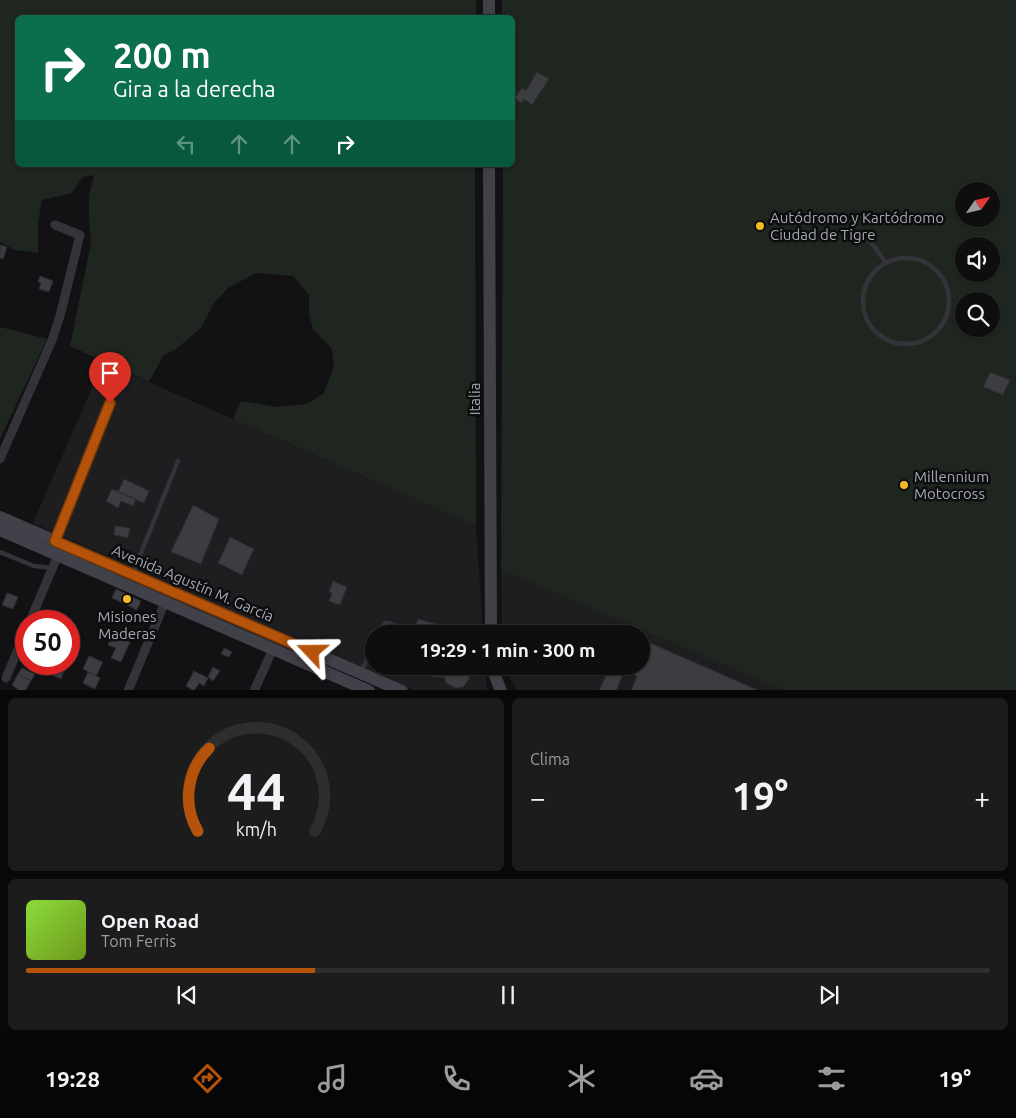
<!DOCTYPE html>
<html lang="es">
<head>
<meta charset="utf-8">
<style>
  :root { --surface:#0e0e0f; --page:#1c1c1d; --text:#f1f3f6; --muted:#9b9c9e; --line:#2e2e2f; --accent:#b45309 }
  body { margin:0; font-family:Ubuntu,sans-serif; background:var(--page); color:var(--text); height:100vh; display:flex; flex-direction:column; font-size:19px; white-space:nowrap }
  * { box-sizing:border-box; margin:0 }
  p { font-size:16px; color:var(--muted) }
  .icon { flex:none; width:28px; height:28px; fill:none; stroke:currentColor; stroke-width:2; stroke-linecap:round; stroke-linejoin:round }
  .map { position:relative; height:690px; overflow:hidden }
  .sheet { display:flex; flex-direction:column; gap:8px; padding:8px; background:#080808; flex:1 }
  .sheet>* { flex:none }
  .top-card { position:absolute; left:15px; top:15px; width:500px; height:152px; border-radius:8px; box-shadow:0 1px 4px #0004,0 0 0 1px var(--line); background:#0b6e4f; color:#fff; overflow:hidden }
  .needle { width:32px; rotate:56deg }
  .fabs { position:absolute; left:955px; top:182px; display:grid; gap:10px }
  .fabs a { display:grid; place-items:center; width:45px; height:45px; border-radius:50%; background:var(--surface); box-shadow:0 1px 4px #0004,0 0 0 1px var(--line); font-size:25px }
  .speed { position:absolute; left:15px; top:610px; display:flex; gap:10px; font-size:25px; font-weight:700; text-align:center }
  .speed>* { display:grid; place-content:center; width:65px; height:65px; border-radius:50%; background:var(--surface); box-shadow:0 1px 4px #0004,0 0 0 1px var(--line); line-height:1 }
  .speed .limit { border:8px solid #d22; background:#fff; color:#111 }
  .pin { position:absolute; display:grid; place-items:center; width:42px; height:42px; color:#fff; margin:-51px -21px; border-radius:50% 50% 50% 0; rotate:-45deg; box-shadow:0 0 5px #0007 }
  .pin .icon { rotate:45deg }
  .me { position:absolute; width:55px; margin:-28px; rotate:293deg; stroke-linejoin:round; filter:drop-shadow(0 0 4px #0008) }
  .turn { display:flex; align-items:center; gap:18px; height:105px; padding:0 15px; font-size:22px }
  .turn .icon { width:65px; height:65px; stroke-width:2.5 }
  .turn b { display:block; font-size:35px; line-height:42px }
  .lanes { display:flex; align-items:center; height:48px; padding:0 15px; background:#0003; justify-content:center; gap:25px; direction:ltr }
  .lanes .off { opacity:.35 }
  .big { font-size:38px; font-weight:600; line-height:1.1 }
  .sheet .card { flex:1; display:flex; flex-direction:column; justify-content:center; gap:8px; min-width:0; padding:0 18px; border-radius:8px; background:var(--page) }
  .sheet .dial { align-items:center; gap:0 }
  .dial svg { height:130px; overflow:visible; fill:none; stroke:var(--line); stroke-width:7; stroke-linecap:round; text-anchor:middle }
  .dial text { fill:var(--text); stroke:none }
  .song { display:flex; align-items:center; gap:15px }
  .cover { width:60px; height:60px; border-radius:8px; background:linear-gradient(135deg,hsl(90 70% 55%),hsl(80 70% 35%)) }
  .played { height:5px; border-radius:2px; background:linear-gradient(90deg,var(--accent) 30%,var(--line) 30%) }
  .keys { display:flex; justify-content:space-around; direction:ltr }
  .heat { display:flex; justify-content:space-between; align-items:center; font-size:28px; direction:ltr }
  .sheet .tiles { flex:1; display:grid; gap:8px; grid-template-columns:1fr 1fr }
  .card:last-child { grid-column:span 2 }
  .trip { position:absolute; left:365px; top:625px; width:285px; height:50px; border-radius:25px; background:var(--surface); box-shadow:0 1px 4px #0004,0 0 0 1px var(--line); font-weight:600; line-height:50px; text-align:center }
  .tabs { display:flex; height:80px; justify-content:space-around; align-items:center; background:#060606; color:var(--muted) }
  .tabs .icon { width:35px; height:35px }
  .tabs .active { color:var(--accent) }
  .tabs b { font-size:22px; color:var(--text) }
  .map>svg:first-child { display:block }
  .built { fill:#1e1e21 }
  .green { fill:#1e261f; fill-rule:evenodd }
  .building { fill:#3c3d41; stroke:#2c2c30 }
  .lines { fill:none; stroke-linecap:round; stroke-linejoin:round }
  .lane { stroke:#333339; stroke-width:4.5 }
  .street { stroke:#333339; stroke-width:9 }
  .secondary { stroke:#414249; stroke-width:12 }
  .route-casing { stroke:#753606; stroke-width:12 }
  .route { stroke:#b45309; stroke-width:9 }
  .poi-dot { fill:#f6ba28; stroke:#0d0d0e; stroke-width:2 }
  .labels { text-anchor:middle; dominant-baseline:central; stroke-width:5; stroke-linejoin:round; paint-order:stroke }
  .poi-label { font-size:15px; fill:#a3a8b4; stroke:#0d0d0e; text-anchor:start }
  .street-label { font-size:15px; fill:#a3a8b4; stroke:#0d0d0e }
</style>
</head>
<body>
<div class="map">
<svg width="1016" height="691" viewBox="0 0 1016 691">
  <rect width="100%" height="100%" fill="#121214"/>
  <!-- built -->
  <path class="built" d="M103,362L476,526L483,634H374V666H486L487,690H413L33,523Z
    M501,570L783,690H518L503,669V666H641V634H502Z"/>
  <!-- green -->
  <path class="green" d="M0,0H476V18H18V165H475L476,526L233,419L241,401L277,407L307,404L323,394L334,367L332,349L313,329L309,315V295L293,276L256,273L228,288L214,303L201,328L176,349L163,356L149,382L70,346L91,243L89,217V196L94,175L83,177L72,193L42,200L38,223V253L15,250L0,242Z
    M502,0H1016V690H783L501,570L503,165H512V18L502,17ZM964,191H991V219H964ZM964,246H991V274H964ZM964,301H991V329H964Z
    M0,327L47,339L0,439Z"/>
  <!-- building -->
  <path class="building" d="M537,72L549,79L532,105L524,99L522,103L514,98L522,88L526,90Z
    M0,245L7,247L3,259L0,258Z
    M40,276L53,281L49,292L39,289L41,283L38,282Z
    M990,372L1010,380L1003,395L983,387Z
    M124,479L149,491L144,503L118,492Z
    M112,489L136,499L133,506L121,501L118,508L106,501Z
    M193,505L219,519L201,564L171,552Z
    M115,526L130,528L128,538L114,535Z
    M230,537L254,549L242,575L218,563Z
    M333,581L347,587L340,605L329,601L332,593L329,592Z
    M116,589L141,601L137,610L112,598Z
    M7,593L18,597L13,609L2,605Z
    M48,614L59,619L58,621H45Z
    M418,619L466,632L465,634H432L415,627Z
    M112,635L130,642L121,662L111,658L116,648L108,645Z
    M641,639L760,691H631L637,676L625,670L616,691H599L610,666H641Z
    M224,648L232,652L229,657L221,654Z
    M89,656L103,662L96,676L83,669Z
    M55,664L65,669L61,679L50,674Z
    M407,666H447L446,670L449,666H465L469,672V679L463,687L455,688L446,683L444,677H432Z
    M213,667L220,671L213,681L208,677Z
    M22,668L35,674L31,681L18,674Z
    M194,671L208,678L204,686L199,683L194,691L186,686Z
    M88,672L100,678L95,689L83,683Z
    M18,674L31,681L25,691H20L12,685Z"/>
  <g class="lines">
    <!-- lane -->
    <path class="lane" d="M856,233L871,242L886,263
      M863 301a43 43 0 1 1 86 0a43 43 0 1 1-86 0Z
      M56,540L110,403
      M0,552L34,566L53,568
      M133,573L178,461
      M378,634L385,623H389L415,634
      M361,672L374,644"/>
    <!-- street -->
    <path class="street" d="M0,459L52,340L60,316L80,235L55,225
      M30,621L58,555
      M6,678L26,630
      M128,691L165,602
      M254,691L273,649"/>
    <!-- secondary -->
    <path class="secondary" d="M489,0V18
      M489,165L491,634
      M0,517L402,691
      M0,530L369,691
      M492,668L501,691"/>
  </g>
  <g class="lines">
    <!-- route casing -->
    <g class="route-casing">
      <path id="route" d="M110,403L55,541L312,652"/>
    </g>
    <!-- route -->
    <use href="#route" class="route"/>
  </g>
  <!-- markers -->
  <g class="poi-dot">
    <circle cx="760" cy="226" r="5"/>
    <circle cx="904" cy="485" r="5"/>
    <circle cx="127" cy="599" r="5"/>
  </g>
  <g class="labels">
    <!-- poi labels -->
    <g class="poi-label">
      <text x="770" y="217">Autódromo y Kartódromo<tspan x="770" dy="17">Ciudad de Tigre</tspan></text>
      <text x="914" y="476">Millennium<tspan x="914" dy="17">Motocross</tspan></text>
      <text x="127" y="616" text-anchor="middle">Misiones<tspan x="127" dy="17">Maderas</tspan></text>
    </g>
    <!-- street labels -->
    <g class="street-label">
      <text transform="translate(474 399) rotate(-90)">Italia</text>
      <text transform="translate(193 583) rotate(23)">Avenida Agustín M. García</text>
    </g>
  </g>
</svg>
<div class="fabs">
<a><svg class="needle" viewBox="-14 -14 28 28"><path d="M0-13l5 13h-10z" fill="#e53935"/><path d="M0 13l5-13h-10z" fill="#9b9c9e"/></svg></a>
<a><svg class="icon" aria-label="sound" viewBox="0 0 24 24"><path d="M4 9h4l5-4v14l-5-4H4zM17 9q2 3 0 6"/></svg></a>
<a><svg class="icon" aria-label="search" viewBox="0 0 24 24"><circle cx="10" cy="10" r="6"/><path d="M15 15l6 6"/></svg></a>
</div>
<div class="speed"><div class="limit">50</div></div>
<div class="pin" style="left:110px;top:403px;background:#d93025"><svg class="icon" aria-label="arrive" viewBox="0 0 24 24"><path d="M6 21V4h12l-3 4 3 4H6"/></svg></div>
<svg class="me" style="left:312px;top:652px" viewBox="-20 -20 40 40"><path d="M0-17L14 15 0 8-14 15z" fill="#b45309" stroke="#fff" stroke-width="4"/></svg>
<div class="trip">19:29 · 1 min · 300 m</div>
<div class="top-card">
<div class="turn"><svg class="icon" aria-label="right" viewBox="0 0 24 24"><path d="M7 20v-9h11M14 6l5 5-5 5"/></svg><div><b>200 m</b>Gira a la derecha</div></div>
<div class="lanes"><svg class="icon off" aria-label="left" viewBox="0 0 24 24"><path d="M17 20v-9H6M10 6l-5 5 5 5"/></svg><svg class="icon off" aria-label="ahead" viewBox="0 0 24 24"><path d="M12 20V5M6 11l6-6 6 6"/></svg><svg class="icon off" aria-label="ahead" viewBox="0 0 24 24"><path d="M12 20V5M6 11l6-6 6 6"/></svg><svg class="icon" aria-label="right" viewBox="0 0 24 24"><path d="M7 20v-9h11M14 6l5 5-5 5"/></svg></div>
</div>
</div>
<section class="sheet">
<div class="tiles">
<div class="card dial"><svg viewBox="0 0 100 80">
<path d="M14 69A42 42 0 1 1 86 69"/>
<path d="M14 69A42 42 0 0 1 21 18" stroke="#b45309"/>
<text x="50" y="56" font-size="32" font-weight="700">44</text>
<text x="50" y="72" font-size="11">km/h</text>
</svg></div>
<div class="card"><p>Clima</p>
<div class="heat"><a>−</a><b class="big">19°</b><a>+</a></div>
</div>
<div class="card">
<div class="song"><i class="cover"></i><div><b>Open Road</b><p>Tom Ferris</p></div></div>
<div class="played"></div>
<div class="keys"><svg class="icon" aria-label="previous" viewBox="0 0 24 24"><path d="M18 5L8 12l10 7zM5 5v14"/></svg><svg class="icon" aria-label="pause" viewBox="0 0 24 24"><path d="M8 5v14M16 5v14"/></svg><svg class="icon" aria-label="next" viewBox="0 0 24 24"><path d="M6 5l10 7-10 7zM19 5v14"/></svg></div>
</div>
</div>
</section>
<nav class="tabs">
<b>19:28</b>
<svg class="icon active" aria-label="directions" viewBox="0 0 24 24"><path d="M12 3l9 9-9 9-9-9zM9 14v-3h6M13 9l2 2-2 2"/></svg>
<svg class="icon" aria-label="music" viewBox="0 0 24 24"><path d="M9 18V5l10-2v13"/><circle cx="6" cy="18" r="3"/><circle cx="16" cy="16" r="3"/></svg>
<svg class="icon" aria-label="phone" viewBox="0 0 24 24"><path d="M5 4h4l2 5-3 2q2 4 5 5l2-3 5 2v4C11 20 4 13 5 4z"/></svg>
<svg class="icon" aria-label="climate" viewBox="0 0 24 24"><path d="M12 3v18M4 7l16 10M4 17L20 7"/></svg>
<svg class="icon" aria-label="car" viewBox="0 0 24 24"><path d="M5 17H2v-5l4-1 3-4h7l3 4 3 1v5h-3M9 17h6M6 11h13"/><circle cx="7" cy="17" r="2"/><circle cx="17" cy="17" r="2"/></svg>
<svg class="icon" aria-label="filters" viewBox="0 0 24 24"><path d="M4 7h16M4 17h16"/><circle cx="9" cy="7" r="2"/><circle cx="15" cy="17" r="2"/></svg>
<b>19°</b>
</nav>
</body>
</html>
